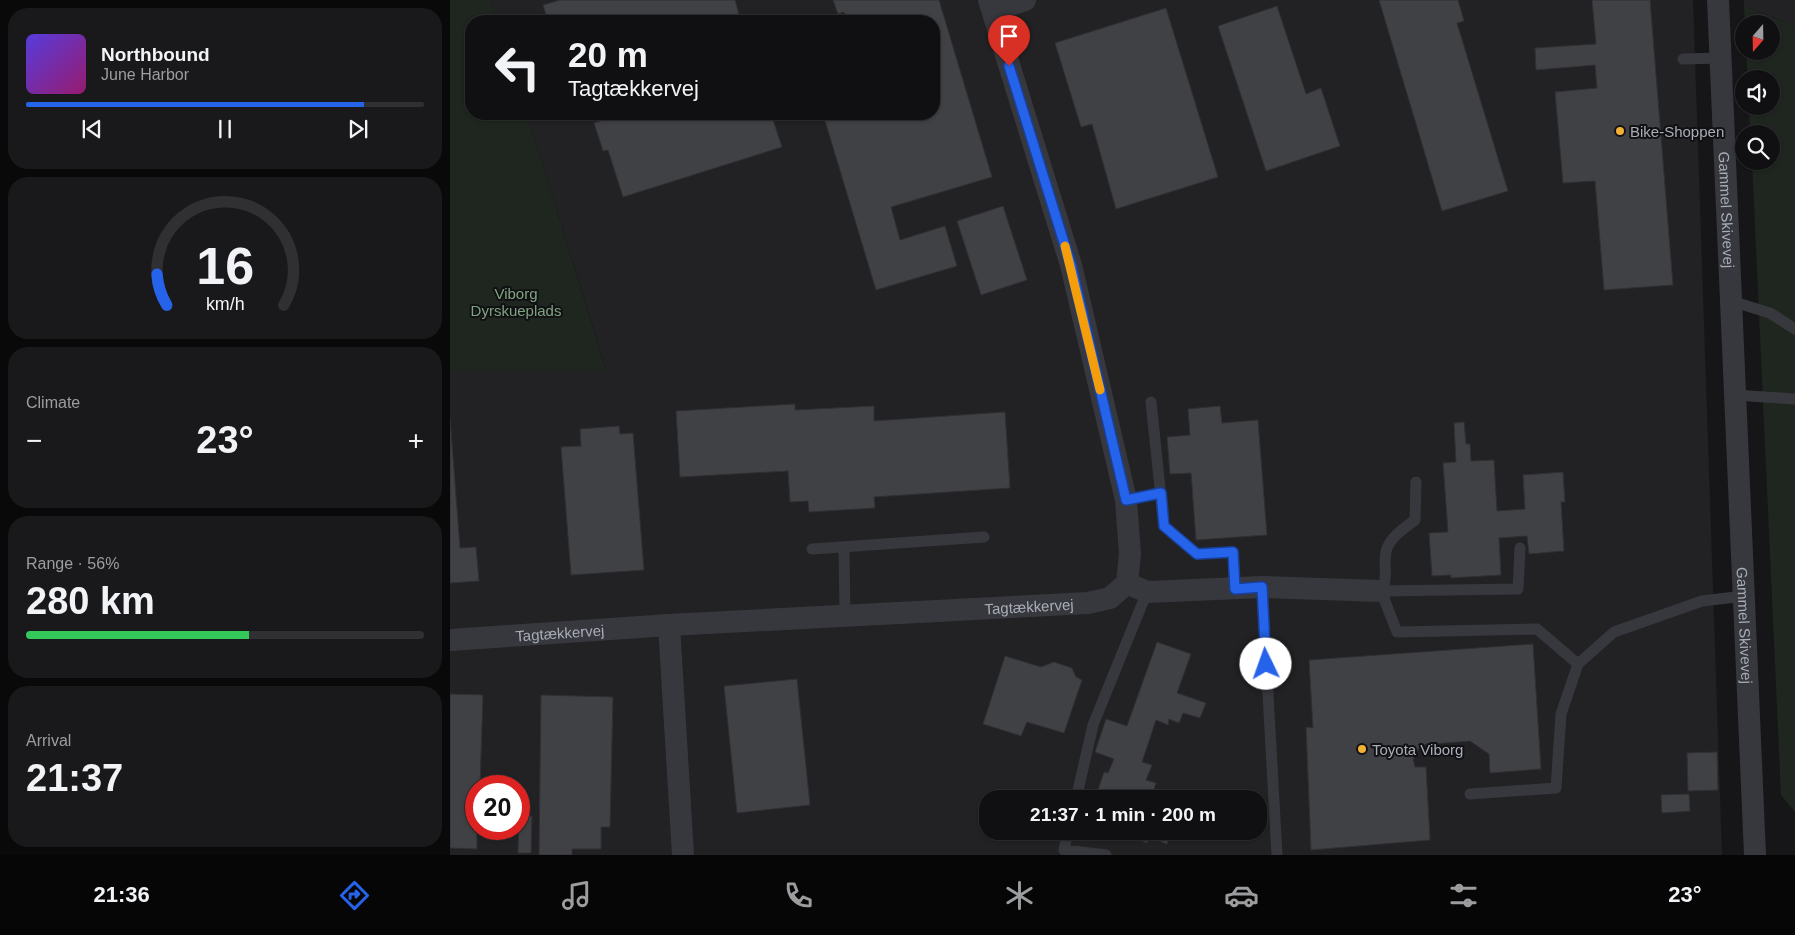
<!DOCTYPE html>
<html lang="en">
<head>
<meta charset="utf-8">
<style>
  :root { --surface:#101012; --page:#19191b; --text:#f1f3f6; --muted:#9c9d9f; --line:#303032; --accent:#2563eb }
  body { margin:0; font-family:Helvetica,sans-serif; background:var(--page); color:var(--text); height:100vh; display:flex; flex-direction:column; font-size:19px; white-space:nowrap }
  * { box-sizing:border-box; margin:0 }
  p { font-size:16px; color:var(--muted) }
  .icon { flex:none; width:28px; height:28px; fill:none; stroke:currentColor; stroke-width:2; stroke-linecap:round; stroke-linejoin:round }
  .map { position:relative; flex:1; overflow:hidden }
  .side { display:flex; flex-direction:column; gap:8px; padding:8px; background:#09090a; width:450px }
  .side>* { flex:none }
  .hud { position:absolute; left:15px; top:15px; width:475px; height:105px; border-radius:20px; box-shadow:0 1px 4px #0004,0 0 0 1px var(--line); background:#101012; color:var(--text); overflow:hidden }
  .needle { width:32px; rotate:200deg }
  .fabs { position:absolute; left:1285px; top:15px; display:grid; gap:10px }
  .fabs a { display:grid; place-items:center; width:45px; height:45px; border-radius:50%; background:var(--surface); box-shadow:0 1px 4px #0004,0 0 0 1px var(--line); font-size:25px }
  .speed { position:absolute; left:15px; top:775px; display:flex; gap:10px; font-size:25px; font-weight:700; text-align:center }
  .speed>* { display:grid; place-content:center; width:65px; height:65px; border-radius:50%; background:var(--surface); box-shadow:0 1px 4px #0004,0 0 0 1px var(--line); line-height:1 }
  .speed .limit { border:8px solid #d22; background:#fff; color:#111 }
  .pin { position:absolute; display:grid; place-items:center; width:42px; height:42px; color:#fff; margin:-51px -21px; border-radius:50% 50% 50% 0; rotate:-45deg; box-shadow:0 0 5px #0007 }
  .pin .icon { rotate:45deg }
  .me { position:absolute; width:55px; margin:-28px; rotate:357deg; stroke-linejoin:round; filter:drop-shadow(0 0 4px #0008) }
  .turn { display:flex; align-items:center; gap:18px; height:105px; padding:0 20px; font-size:22px }
  .turn .icon { width:65px; height:65px; stroke-width:2.5 }
  .turn b { display:block; font-size:35px; line-height:42px }
  .big { font-size:38px; font-weight:700; line-height:1.1 }
  .side .widget { flex:1; display:flex; flex-direction:column; justify-content:center; gap:8px; min-width:0; padding:0 18px; border-radius:20px; background:var(--page) }
  .side .dial { align-items:center; gap:0 }
  .dial svg { height:130px; overflow:visible; fill:none; stroke:var(--line); stroke-width:7; stroke-linecap:round; text-anchor:middle }
  .dial text { fill:var(--text); stroke:none }
  .song { display:flex; align-items:center; gap:15px }
  .cover { width:60px; height:60px; border-radius:8px; background:linear-gradient(135deg,hsl(250 70% 55%),hsl(320 70% 35%)) }
  .played { height:5px; border-radius:2px; background:linear-gradient(90deg,var(--accent) 85%,var(--line) 85%) }
  .keys { display:flex; justify-content:space-around; direction:ltr }
  .heat { display:flex; justify-content:space-between; align-items:center; font-size:28px; direction:ltr }
  .charge { height:8px; border-radius:4px; background:linear-gradient(90deg,#34c759 56%,var(--line) 0) }
  .trip { position:absolute; left:529px; top:790px; width:288px; height:50px; border-radius:20px; background:var(--surface); box-shadow:0 1px 4px #0004,0 0 0 1px var(--line); font-weight:700; line-height:50px; text-align:center }
  .dock { display:flex; height:80px; justify-content:space-around; align-items:center; background:#060607; color:var(--muted) }
  .dock .icon { width:35px; height:35px }
  .dock .active { color:var(--accent) }
  .dock b { font-size:22px; color:var(--text) }
  main { display:flex; flex:1; min-height:0 }
  .map>svg:first-child { display:block }
  .built { fill:#222225; fill-rule:evenodd }
  .green { fill:#1e261f }
  .building { fill:#404145; stroke:#303034 }
  .lines { fill:none; stroke-linecap:round; stroke-linejoin:round }
  .service { stroke:#37383d; stroke-width:11 }
  .minor { stroke:#37383d; stroke-width:22 }
  .route-casing { stroke:#184099; stroke-width:12 }
  .route { stroke:#2563eb; stroke-width:9 }
  .slow { stroke:#f59e0b; stroke-width:9 }
  .poi-dot { fill:#f2b134; stroke:#111113; stroke-width:2 }
  .labels { text-anchor:middle; dominant-baseline:central; stroke-width:4; stroke-linejoin:round; paint-order:stroke }
  .poi-label { font-size:15px; fill:#a8adb8; stroke:#111113; text-anchor:start }
  .street-label { font-size:15px; fill:#a8adb8; stroke:#111113 }
  .park-label { font-size:15px; fill:#7fa381; stroke:#111113 }
</style>
</head>
<body>
<main>
<section class="side">
<div class="widget">
<div class="song"><i class="cover"></i><div><b>Northbound</b><p>June Harbor</p></div></div>
<div class="played"></div>
<div class="keys"><svg class="icon" aria-label="previous" viewBox="0 0 24 24"><path d="M18 5L8 12l10 7zM5 5v14"/></svg><svg class="icon" aria-label="pause" viewBox="0 0 24 24"><path d="M8 5v14M16 5v14"/></svg><svg class="icon" aria-label="next" viewBox="0 0 24 24"><path d="M6 5l10 7-10 7zM19 5v14"/></svg></div>
</div>
<div class="widget dial"><svg viewBox="0 0 100 80">
<path d="M14 69A42 42 0 1 1 86 69"/>
<path d="M14 69A42 42 0 0 1 8 50" stroke="#2563eb"/>
<text x="50" y="56" font-size="32" font-weight="700">16</text>
<text x="50" y="72" font-size="11">km/h</text>
</svg></div>
<div class="widget"><p>Climate</p>
<div class="heat"><a>−</a><b class="big">23°</b><a>+</a></div>
</div>
<div class="widget"><p>Range · 56%</p><b class="big">280 km</b><div class="charge"></div></div>
<div class="widget"><p>Arrival</p><b class="big">21:37</b></div>
</section>
<div class="map">
<svg width="1345" height="855" viewBox="0 0 1345 855">
  <rect width="100%" height="100%" fill="#161618"/>
  <!-- built -->
  <path class="built" d="M41,0H1243L1272,855H0V370L156,369L77,114H484V21H48ZM26,786H69V829H26ZM538,799H808V831H538Z
    M1294,0H1345V26L1294,6Z"/>
  <!-- green -->
  <path class="green" d="M0,0H41L48,21H21V114H77L156,370H0Z
    M1294,6L1345,26V812L1331,795L1302,161H1321V134H1300L1299,106H1321V79H1298L1296,51H1321V24H1295Z"/>
  <!-- building -->
  <path class="building" d="M110,0H285L291,21H98L93,5Z
    M383,0H489L542,177L441,207L450,240L495,226L507,266L426,290L373,114H484V21H416L414,15L397,20L394,12L388,14Z
    M929,0H1008L1014,21L1007,23L1058,191L992,211Z
    M1142,0H1200L1223,285L1154,290L1145,181L1113,183L1105,92L1147,88L1145,65L1086,70L1085,48L1146,44Z
    M827,6L856,94L871,88L890,146L816,171L768,26Z
    M716,8L768,177L666,209L642,124L631,127L605,43Z
    M172,114H321L332,147L173,197L158,150L153,151L144,123Z
    M553,206L577,280L531,295L507,221Z
    M345,404V410L424,406V421L555,412L560,488L424,497L425,508L359,512L358,501L340,502L338,471L230,477L226,411Z
    M770,406L772,423L808,420L817,535L746,540L741,473L720,474L717,437L740,435L738,409Z
    M0,418L10,548L26,547L29,581L0,583Z
    M1014,422L1016,444H1020L1021,461L1044,460L1047,511L1075,509L1073,475L1113,472L1115,502H1111L1114,551L1079,554L1077,536L1049,538L1051,575L1001,578V575L982,576L979,533L998,532L993,463L1006,462L1004,423Z
    M169,426L170,434L183,433L194,570L121,575L111,447L131,446L130,429Z
    M707,642L741,654L727,693L756,703L750,718L733,713L729,723L719,719L718,725L706,720L692,762L702,765L696,780L706,783L704,789L731,799H645L654,772L658,773L664,759L645,752L656,719L677,726Z
    M1083,644L1091,769L1040,773L1039,754L1020,741L971,745L963,758L965,767H976L980,840L861,850L856,727L863,728L859,660Z
    M555,656L591,667L604,662L622,668L626,677L632,680L614,733L577,722L571,736L533,724Z
    M347,679L360,805L287,813L274,686Z
    M0,694L33,695L30,786H26L27,849L0,848Z
    M91,695L163,697L160,827H151V849H122V855H89Z
    M1267,752L1268,790L1238,791L1237,753Z
    M1239,794L1240,811L1212,813L1211,795Z
    M69,816H82L81,853H68Z
    M663,831H721L717,844L699,837L697,843Z"/>
  <g class="lines">
    <!-- service -->
    <path class="service" d="M1233,59L1271,58
      M1281,301L1320,313L1345,329
      M1285,395L1345,399
      M701,402L714,526L747,554L783,552L785,589
      M676,500L711,493
      M394,547L395,616
      M362,549L534,537
      M812,587L827,855
      M931,591L947,632L1087,629L1128,664
      M931,591L1068,589L1070,548
      M931,591C939,578 933,566 936,552C938,539 954,528 965,520L966,482
      M1020,794L1106,788L1111,714L1128,664L1164,632L1252,601L1294,596
      M626,799L643,725L697,592
      M618,831L614,850L656,855"/>
    <!-- minor -->
    <g class="minor">
      <path d="M539,0L621,265L676,500L680,554L677,583"/>
      <path id="s1" d="M1268,0L1305,855"/>
      <path d="M543,11L575,0"/>
      <path d="M219,625L233,855"/>
      <path id="s2" d="M0,640L219,625L638,603L660,598L677,583L697,592L812,587L931,591"/>
    </g>
  </g>
  <g class="lines">
    <!-- route casing -->
    <g class="route-casing">
      <path id="route" d="M559,66L621,265L676,500L711,493L714,526L747,554L783,552L785,589L812,587L816,664"/>
    </g>
    <!-- route -->
    <use href="#route" class="route"/>
    <!-- slow -->
    <path class="slow" d="M615,246L650,390"/>
  </g>
  <!-- markers -->
  <g class="poi-dot">
    <circle cx="1170" cy="131" r="5"/>
    <circle cx="912" cy="749" r="5"/>
  </g>
  <g class="labels">
    <!-- poi labels -->
    <g class="poi-label">
      <text x="1180" y="131">Bike-Shoppen</text>
      <text x="922" y="749">Toyota Viborg</text>
    </g>
    <!-- street labels -->
    <g class="street-label">
      <text stroke="none"><textPath href="#s1" startOffset="210">Gammel Skivevej</textPath></text>
      <text stroke="none"><textPath href="#s2" startOffset="580">Tagtækkervej</textPath></text>
      <text stroke="none"><textPath href="#s1" startOffset="626">Gammel Skivevej</textPath></text>
      <text stroke="none"><textPath href="#s2" startOffset="110">Tagtækkervej</textPath></text>
    </g>
    <!-- park labels -->
    <g class="park-label">
      <text x="66" y="293">Viborg<tspan x="66" dy="17">Dyrskueplads</tspan></text>
    </g>
  </g>
</svg>
<div class="fabs">
<a><svg class="needle" viewBox="-14 -14 28 28"><path d="M0-13l5 13h-10z" fill="#e53935"/><path d="M0 13l5-13h-10z" fill="#9c9d9f"/></svg></a>
<a><svg class="icon" aria-label="sound" viewBox="0 0 24 24"><path d="M4 9h4l5-4v14l-5-4H4zM17 9q2 3 0 6"/></svg></a>
<a><svg class="icon" aria-label="search" viewBox="0 0 24 24"><circle cx="10" cy="10" r="6"/><path d="M15 15l6 6"/></svg></a>
</div>
<div class="speed"><div class="limit">20</div></div>
<div class="pin" style="left:559px;top:66px;background:#d93025"><svg class="icon" aria-label="arrive" viewBox="0 0 24 24"><path d="M6 21V4h12l-3 4 3 4H6"/></svg></div>
<svg class="me" style="left:816px;top:664px" viewBox="-20 -20 40 40"><circle r="19" fill="#fff"/><path d="M0-13L10 11 0 6-10 11z" fill="#2563eb"/></svg>
<div class="trip">21:37 · 1 min · 200 m</div>
<div class="hud">
<div class="turn"><svg class="icon" aria-label="left" viewBox="0 0 24 24"><path d="M17 20v-9H6M10 6l-5 5 5 5"/></svg><div><b>20 m</b>Tagtækkervej</div></div>
</div>
</div>
</main>
<nav class="dock">
<b>21:36</b>
<svg class="icon active" aria-label="directions" viewBox="0 0 24 24"><path d="M12 3l9 9-9 9-9-9zM9 14v-3h6M13 9l2 2-2 2"/></svg>
<svg class="icon" aria-label="music" viewBox="0 0 24 24"><path d="M9 18V5l10-2v13"/><circle cx="6" cy="18" r="3"/><circle cx="16" cy="16" r="3"/></svg>
<svg class="icon" aria-label="phone" viewBox="0 0 24 24"><path d="M5 4h4l2 5-3 2q2 4 5 5l2-3 5 2v4C11 20 4 13 5 4z"/></svg>
<svg class="icon" aria-label="climate" viewBox="0 0 24 24"><path d="M12 3v18M4 7l16 10M4 17L20 7"/></svg>
<svg class="icon" aria-label="car" viewBox="0 0 24 24"><path d="M5 17H2v-5l4-1 3-4h7l3 4 3 1v5h-3M9 17h6M6 11h13"/><circle cx="7" cy="17" r="2"/><circle cx="17" cy="17" r="2"/></svg>
<svg class="icon" aria-label="filters" viewBox="0 0 24 24"><path d="M4 7h16M4 17h16"/><circle cx="9" cy="7" r="2"/><circle cx="15" cy="17" r="2"/></svg>
<b>23°</b>
</nav>
</body>
</html>
